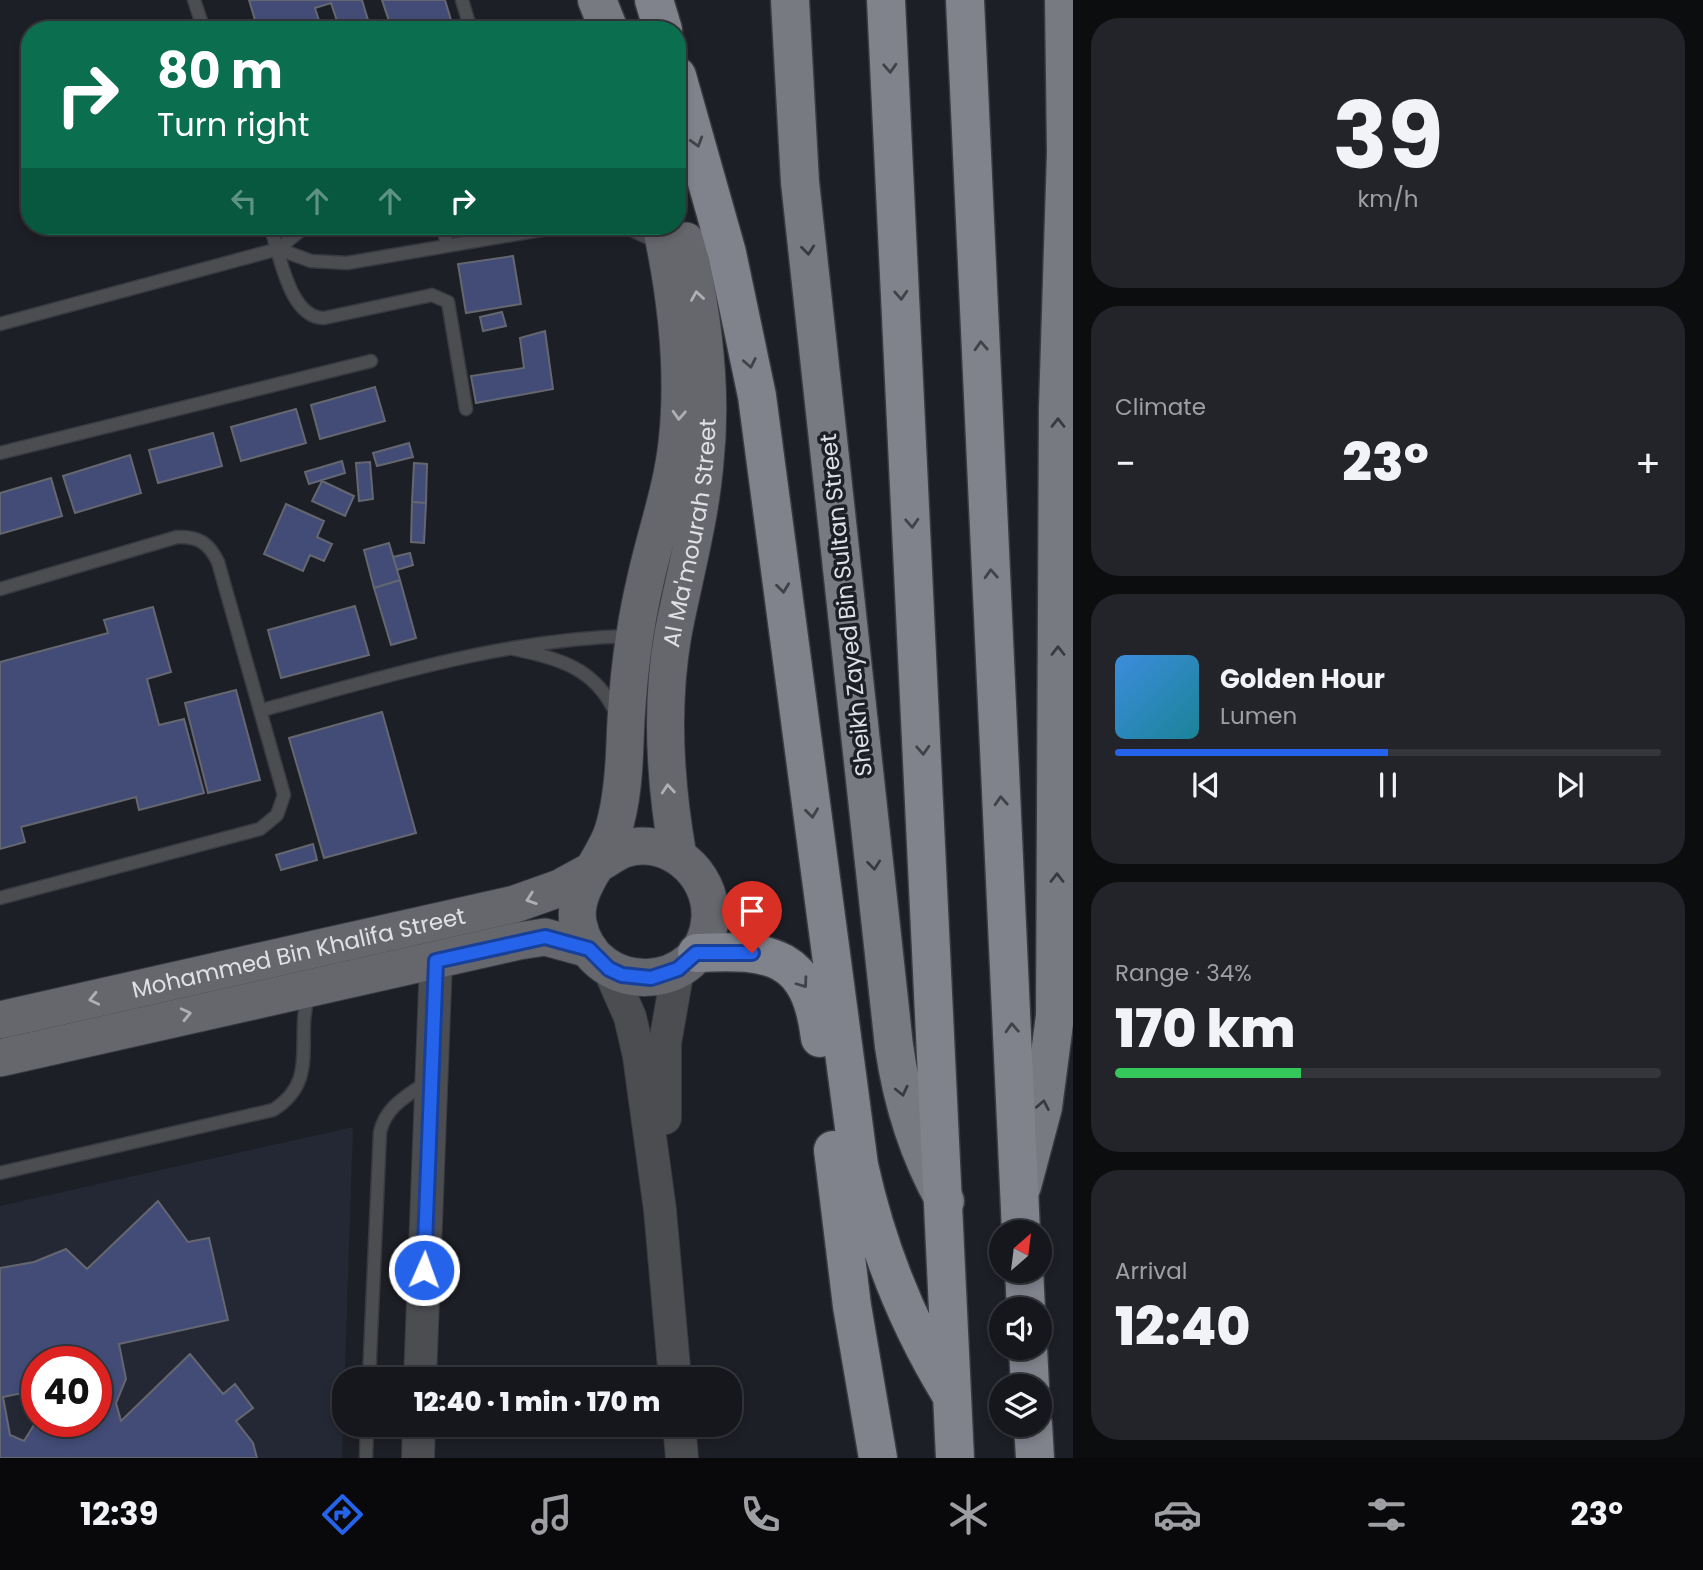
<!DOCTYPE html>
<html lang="en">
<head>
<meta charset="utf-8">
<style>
  :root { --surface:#16171c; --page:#232429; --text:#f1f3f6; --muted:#9e9fa3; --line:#35363b; --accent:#2563eb }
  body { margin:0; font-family:Poppins,sans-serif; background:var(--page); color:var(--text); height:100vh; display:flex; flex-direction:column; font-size:26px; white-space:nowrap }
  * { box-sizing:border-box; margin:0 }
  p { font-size:23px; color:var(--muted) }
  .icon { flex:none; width:38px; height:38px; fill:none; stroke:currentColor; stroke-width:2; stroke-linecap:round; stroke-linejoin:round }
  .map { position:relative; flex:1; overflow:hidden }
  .drawer { display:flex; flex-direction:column; gap:18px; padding:18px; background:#0c0d0f; width:630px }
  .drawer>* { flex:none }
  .hud { position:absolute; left:21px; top:21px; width:665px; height:214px; border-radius:28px; box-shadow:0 4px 10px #0003,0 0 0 2px var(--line); background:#0b6e4f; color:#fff; overflow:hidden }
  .needle { width:46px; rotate:28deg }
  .buttons { position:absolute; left:989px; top:1220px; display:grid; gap:14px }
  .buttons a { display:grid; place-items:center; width:63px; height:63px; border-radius:50%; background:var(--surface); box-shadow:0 4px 10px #0003,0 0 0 2px var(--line); font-size:35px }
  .speed { position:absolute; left:21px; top:1346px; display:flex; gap:14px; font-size:35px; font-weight:700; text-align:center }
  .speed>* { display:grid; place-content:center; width:91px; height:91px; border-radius:50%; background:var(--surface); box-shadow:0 4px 10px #0003,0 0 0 2px var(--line); line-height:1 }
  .speed .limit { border:10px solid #d22; background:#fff; color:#111 }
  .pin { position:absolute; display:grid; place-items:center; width:60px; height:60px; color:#fff; margin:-72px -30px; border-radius:50% 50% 50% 0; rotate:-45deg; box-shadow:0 0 7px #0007 }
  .pin .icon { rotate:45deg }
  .me { position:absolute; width:77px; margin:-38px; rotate:2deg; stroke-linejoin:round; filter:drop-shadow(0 0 5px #0008) }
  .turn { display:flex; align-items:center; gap:24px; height:147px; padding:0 21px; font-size:32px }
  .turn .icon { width:91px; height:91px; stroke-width:2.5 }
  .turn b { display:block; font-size:49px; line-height:60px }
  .lanes { display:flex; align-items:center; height:66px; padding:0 21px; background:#0003; justify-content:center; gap:35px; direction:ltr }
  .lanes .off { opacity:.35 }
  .big { font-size:52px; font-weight:800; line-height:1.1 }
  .drawer .card { flex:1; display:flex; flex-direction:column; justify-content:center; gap:10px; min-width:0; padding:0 24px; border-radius:28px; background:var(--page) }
  .drawer .dial { align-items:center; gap:0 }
  .dial b { font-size:91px; line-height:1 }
  .song { display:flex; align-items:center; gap:21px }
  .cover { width:84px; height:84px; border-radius:10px; background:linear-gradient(135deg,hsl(210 70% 55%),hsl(190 70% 35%)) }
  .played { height:7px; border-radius:4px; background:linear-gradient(90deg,var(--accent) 50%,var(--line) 50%) }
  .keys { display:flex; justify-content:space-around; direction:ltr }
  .heat { display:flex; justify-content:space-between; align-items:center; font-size:38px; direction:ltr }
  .charge { height:10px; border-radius:5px; background:linear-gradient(90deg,#34c759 34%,var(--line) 0) }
  .trip { position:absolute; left:332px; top:1367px; width:410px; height:70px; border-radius:28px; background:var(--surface); box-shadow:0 4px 10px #0003,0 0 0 2px var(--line); font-weight:800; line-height:70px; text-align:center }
  .tabs { display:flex; height:112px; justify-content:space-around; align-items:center; background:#09090b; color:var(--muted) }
  .tabs .icon { width:49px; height:49px }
  .tabs .selected { color:var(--accent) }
  .tabs b { font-size:32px; color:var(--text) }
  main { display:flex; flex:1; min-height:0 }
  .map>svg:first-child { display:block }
  .built { fill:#242834; fill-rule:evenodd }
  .building { fill:#424c76; stroke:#656770; stroke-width:2; fill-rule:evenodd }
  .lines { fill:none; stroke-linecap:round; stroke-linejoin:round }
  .service-casing { stroke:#383a41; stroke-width:15 }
  .tertiary-casing { stroke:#383a41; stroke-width:34 }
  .secondary-casing { stroke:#383a41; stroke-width:39 }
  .primary-casing { stroke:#383a41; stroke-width:41 }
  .trunk-casing { stroke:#383a41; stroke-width:41 }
  .service { stroke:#4c4d51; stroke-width:12 }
  .tertiary { stroke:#4c4d51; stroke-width:32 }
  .secondary { stroke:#65676c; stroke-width:37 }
  .primary { stroke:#787a82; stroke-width:38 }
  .trunk { stroke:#80838c; stroke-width:38 }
  .oneway { stroke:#40424a }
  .oneway2 { stroke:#383a42 }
  .oneway3 { stroke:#aeb0b5 }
  .route-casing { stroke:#184099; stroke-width:18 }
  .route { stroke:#2563eb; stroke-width:12 }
  .labels { text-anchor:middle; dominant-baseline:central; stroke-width:7; stroke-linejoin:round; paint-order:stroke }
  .street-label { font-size:23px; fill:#dee0e5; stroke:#1d1f26 }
</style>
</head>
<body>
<main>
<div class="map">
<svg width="1073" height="1458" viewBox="0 0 1073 1458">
  <rect width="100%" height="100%" fill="#1d1f26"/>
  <!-- built -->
  <path class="built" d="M353,1127L342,1458H0V1206ZM37,1362H96V1421H37Z"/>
  <!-- building -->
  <path class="building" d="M249,0H362L371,30H340L331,3L315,8L322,30H258Z
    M382,0H445L454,30H392Z
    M513,256L521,304L466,313L458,264Z
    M502,312L506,326L483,331L480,317Z
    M545,331L553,389L476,403L471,376L524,368L520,338Z
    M375,387L385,421L320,439L311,405Z
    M296,409L306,443L241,461L231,427Z
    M213,433L222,466L158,483L149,450Z
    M409,443L413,457L377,466L373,453Z
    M130,455L141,493L75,513L63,476Z
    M342,461L345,473L309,484L305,472Z
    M370,462L373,499L359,501L356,463Z
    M414,463L427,464L426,503L412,502Z
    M51,478L62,516L0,534V493Z
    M322,481L354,496L345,516L312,501Z
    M412,502L426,503L424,543L411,542Z
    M286,504L324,521L317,537L332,544L324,561L310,555L303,571L264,554Z
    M389,543L400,580L374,588L364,550Z
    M410,553L413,565L397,570L393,557Z
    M400,580L416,638L391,645L374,588Z
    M355,606L369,655L281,678L268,630Z
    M153,607L171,672L147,679L159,725L184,719L204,793L139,810L136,797L21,827L25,842L0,849V662L108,633L104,620Z
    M236,690L260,780L208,793L185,703Z
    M382,712L416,833L324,858L289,738Z
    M313,844L317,860L281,870L276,855Z
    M158,1201L188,1242L209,1238L228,1320L119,1344L126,1379L116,1403L121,1421L190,1354L223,1394L235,1384L253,1408L236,1421L253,1443L257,1458H0V1268L34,1262L66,1249L87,1269ZM37,1362H96V1377L106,1413L96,1426L88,1421L37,1420L24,1441L10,1435L3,1397L37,1390Z"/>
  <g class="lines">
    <!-- service casing -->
    <g class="service-casing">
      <path id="service" d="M194,0L204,30
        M462,0L471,30
        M270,226C280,254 289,318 324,318L432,295L448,302L466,409
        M443,226L447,245
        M623,226L657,242
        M278,249L311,261L347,263L564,226
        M0,324L278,249L306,226
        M0,453L371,361
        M0,589L177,537C198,536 209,543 218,562L284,795L277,815L260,829L0,898
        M514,649C558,658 595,668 615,712
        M262,710C384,677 503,639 630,636
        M0,1173L273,1110C321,1080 294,1039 309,994
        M369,1379L380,1132C386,1106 407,1096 428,1081
        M366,1458L367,1424"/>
    </g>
    <!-- tertiary casing -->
    <g class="tertiary-casing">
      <path id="tertiary" d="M609,969L630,1017L639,1056L660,1210L675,1379
        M665,1118V1043L678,969
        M420,1379L436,961
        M679,1424L682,1458
        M418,1458L419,1424"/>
    </g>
    <!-- secondary casing -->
    <g class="secondary-casing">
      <g id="secondary">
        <path id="s1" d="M678,856C665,783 660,708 673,634C684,577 700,521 705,462C713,387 703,313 686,241"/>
        <path d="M601,862C608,858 616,852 624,849C668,835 712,873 710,917C706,994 593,999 578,923C572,889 603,862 613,831C622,802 624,772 625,742C627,686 633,632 646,578C656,533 672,489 677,443C685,373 676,295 661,226"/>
        <path id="s2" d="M0,1020L515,904L560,888L593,870"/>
        <path d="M0,1058L519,941L545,937L589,949"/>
      </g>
    </g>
    <!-- primary casing -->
    <g class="primary-casing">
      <path id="primary" d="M597,0L609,30
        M790,0L800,182L894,1046C902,1102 917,1151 945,1201
        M1022,1186L1043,1107L1055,1016L1058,408L1066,152L1064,0"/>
    </g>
    <!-- trunk casing -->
    <g class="trunk-casing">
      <path id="trunk" d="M654,0L663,30
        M886,0L955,1458
        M965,0L1021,1232
        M677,76L727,253L757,396L859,1165C877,1247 906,1321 950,1393
        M697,953C772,949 810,955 820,1038
        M833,1150L852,1306L878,1458
        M1024,1270L1026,1309
        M1028,1348L1030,1386
        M1033,1424L1035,1458"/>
    </g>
    <!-- service -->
    <use href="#service" class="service"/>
    <!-- tertiary -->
    <use href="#tertiary" class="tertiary"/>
    <!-- secondary -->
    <use href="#secondary" class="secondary"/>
    <!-- primary -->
    <use href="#primary" class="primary"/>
    <!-- trunk -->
    <use href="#trunk" class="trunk"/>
  </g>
  <!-- one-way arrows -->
  <defs><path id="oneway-chevron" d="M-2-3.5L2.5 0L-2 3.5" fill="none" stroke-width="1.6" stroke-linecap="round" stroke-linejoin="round" transform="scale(1.75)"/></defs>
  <g class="oneway">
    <use href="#oneway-chevron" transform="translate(890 68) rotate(87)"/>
    <use href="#oneway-chevron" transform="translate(697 142) rotate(73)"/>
    <use href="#oneway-chevron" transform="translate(901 295) rotate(87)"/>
    <use href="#oneway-chevron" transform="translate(981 346) rotate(-93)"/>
    <use href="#oneway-chevron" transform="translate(750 363) rotate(79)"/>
    <use href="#oneway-chevron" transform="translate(912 523) rotate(87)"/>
    <use href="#oneway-chevron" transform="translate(991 574) rotate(-93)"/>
    <use href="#oneway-chevron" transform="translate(783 588) rotate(83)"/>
    <use href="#oneway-chevron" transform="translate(923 750) rotate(87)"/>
    <use href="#oneway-chevron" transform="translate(1001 801) rotate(-93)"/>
    <use href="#oneway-chevron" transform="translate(812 813) rotate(83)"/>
    <use href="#oneway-chevron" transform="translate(803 983) rotate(54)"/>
    <use href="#oneway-chevron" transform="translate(1012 1028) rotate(-93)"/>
  </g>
  <g class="oneway2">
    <use href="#oneway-chevron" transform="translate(808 250) rotate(84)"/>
    <use href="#oneway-chevron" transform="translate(1058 423) rotate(-90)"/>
    <use href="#oneway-chevron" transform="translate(1058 651) rotate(-90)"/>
    <use href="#oneway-chevron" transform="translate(874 865) rotate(84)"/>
    <use href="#oneway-chevron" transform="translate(1057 878) rotate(-90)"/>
    <use href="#oneway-chevron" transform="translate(902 1091) rotate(77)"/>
    <use href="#oneway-chevron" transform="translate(1043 1105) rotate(-79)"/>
  </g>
  <g class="oneway3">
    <use href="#oneway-chevron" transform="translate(697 296) rotate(-99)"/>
    <use href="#oneway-chevron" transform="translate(679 415) rotate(93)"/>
    <use href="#oneway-chevron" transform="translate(668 789) rotate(-95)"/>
    <use href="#oneway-chevron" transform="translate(531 899) rotate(161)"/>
    <use href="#oneway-chevron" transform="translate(94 999) rotate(167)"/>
    <use href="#oneway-chevron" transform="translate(186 1014) rotate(-13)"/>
  </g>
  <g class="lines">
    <!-- route casing -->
    <g class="route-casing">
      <path id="route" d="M424,1270L436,961L545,937L589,949L609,969L622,975L651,978L678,969L696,953H752"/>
    </g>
    <!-- route -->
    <use href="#route" class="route"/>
  </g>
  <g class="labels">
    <!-- street labels -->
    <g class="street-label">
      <text stroke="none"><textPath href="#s1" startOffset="326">Al Ma'mourah Street</textPath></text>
      <text transform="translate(846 605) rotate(-96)">Sheikh Zayed Bin Sultan Street</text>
      <text stroke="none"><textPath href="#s2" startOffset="306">Mohammed Bin Khalifa Street</textPath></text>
    </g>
  </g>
</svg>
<div class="buttons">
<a><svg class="needle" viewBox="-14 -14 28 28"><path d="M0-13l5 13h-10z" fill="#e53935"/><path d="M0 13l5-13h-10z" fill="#9e9fa3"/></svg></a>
<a><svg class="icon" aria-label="sound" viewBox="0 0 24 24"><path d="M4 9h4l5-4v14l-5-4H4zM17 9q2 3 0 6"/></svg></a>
<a><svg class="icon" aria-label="layers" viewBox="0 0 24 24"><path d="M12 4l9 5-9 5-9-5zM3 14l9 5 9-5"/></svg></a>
</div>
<div class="speed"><div class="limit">40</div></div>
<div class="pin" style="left:752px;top:953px;background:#d93025"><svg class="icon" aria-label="arrive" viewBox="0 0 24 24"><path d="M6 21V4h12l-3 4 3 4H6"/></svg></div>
<svg class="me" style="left:424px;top:1270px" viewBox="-20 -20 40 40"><circle r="17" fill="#2563eb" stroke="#fff" stroke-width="3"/><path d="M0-11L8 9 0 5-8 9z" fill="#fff"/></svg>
<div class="trip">12:40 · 1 min · 170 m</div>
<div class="hud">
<div class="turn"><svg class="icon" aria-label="right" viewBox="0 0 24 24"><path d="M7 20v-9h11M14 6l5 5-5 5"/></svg><div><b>80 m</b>Turn right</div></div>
<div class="lanes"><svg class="icon off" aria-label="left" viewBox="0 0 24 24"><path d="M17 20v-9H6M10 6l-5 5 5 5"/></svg><svg class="icon off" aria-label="ahead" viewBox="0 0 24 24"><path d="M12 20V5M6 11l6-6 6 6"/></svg><svg class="icon off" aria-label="ahead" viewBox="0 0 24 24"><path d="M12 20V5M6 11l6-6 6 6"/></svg><svg class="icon" aria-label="right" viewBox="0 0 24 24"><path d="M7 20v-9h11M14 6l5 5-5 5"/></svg></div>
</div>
</div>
<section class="drawer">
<div class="card dial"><b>39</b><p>km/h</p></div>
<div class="card"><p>Climate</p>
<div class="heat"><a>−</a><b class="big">23°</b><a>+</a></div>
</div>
<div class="card">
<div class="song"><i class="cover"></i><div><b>Golden Hour</b><p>Lumen</p></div></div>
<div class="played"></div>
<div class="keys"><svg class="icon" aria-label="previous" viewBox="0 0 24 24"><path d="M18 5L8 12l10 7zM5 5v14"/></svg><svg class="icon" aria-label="pause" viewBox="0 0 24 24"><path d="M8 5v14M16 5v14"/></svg><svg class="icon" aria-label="next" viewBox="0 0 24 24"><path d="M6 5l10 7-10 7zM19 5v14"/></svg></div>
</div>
<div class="card"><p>Range · 34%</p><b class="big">170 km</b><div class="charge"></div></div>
<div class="card"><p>Arrival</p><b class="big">12:40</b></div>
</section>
</main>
<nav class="tabs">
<b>12:39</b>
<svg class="icon selected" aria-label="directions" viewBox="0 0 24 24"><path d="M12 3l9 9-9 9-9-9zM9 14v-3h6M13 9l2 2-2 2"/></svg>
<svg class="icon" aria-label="music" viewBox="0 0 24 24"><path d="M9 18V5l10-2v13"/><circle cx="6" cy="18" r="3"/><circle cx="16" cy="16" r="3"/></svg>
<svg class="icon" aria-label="phone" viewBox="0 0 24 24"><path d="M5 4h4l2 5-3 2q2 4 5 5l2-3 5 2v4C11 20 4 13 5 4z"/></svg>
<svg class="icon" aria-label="climate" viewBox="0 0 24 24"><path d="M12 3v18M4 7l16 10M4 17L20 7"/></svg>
<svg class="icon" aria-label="car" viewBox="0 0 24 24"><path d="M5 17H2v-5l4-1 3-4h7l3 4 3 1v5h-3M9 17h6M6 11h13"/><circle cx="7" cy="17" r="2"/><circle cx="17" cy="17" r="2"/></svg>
<svg class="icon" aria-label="filters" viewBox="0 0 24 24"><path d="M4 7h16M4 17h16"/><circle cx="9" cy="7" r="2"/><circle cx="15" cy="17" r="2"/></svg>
<b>23°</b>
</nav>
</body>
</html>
